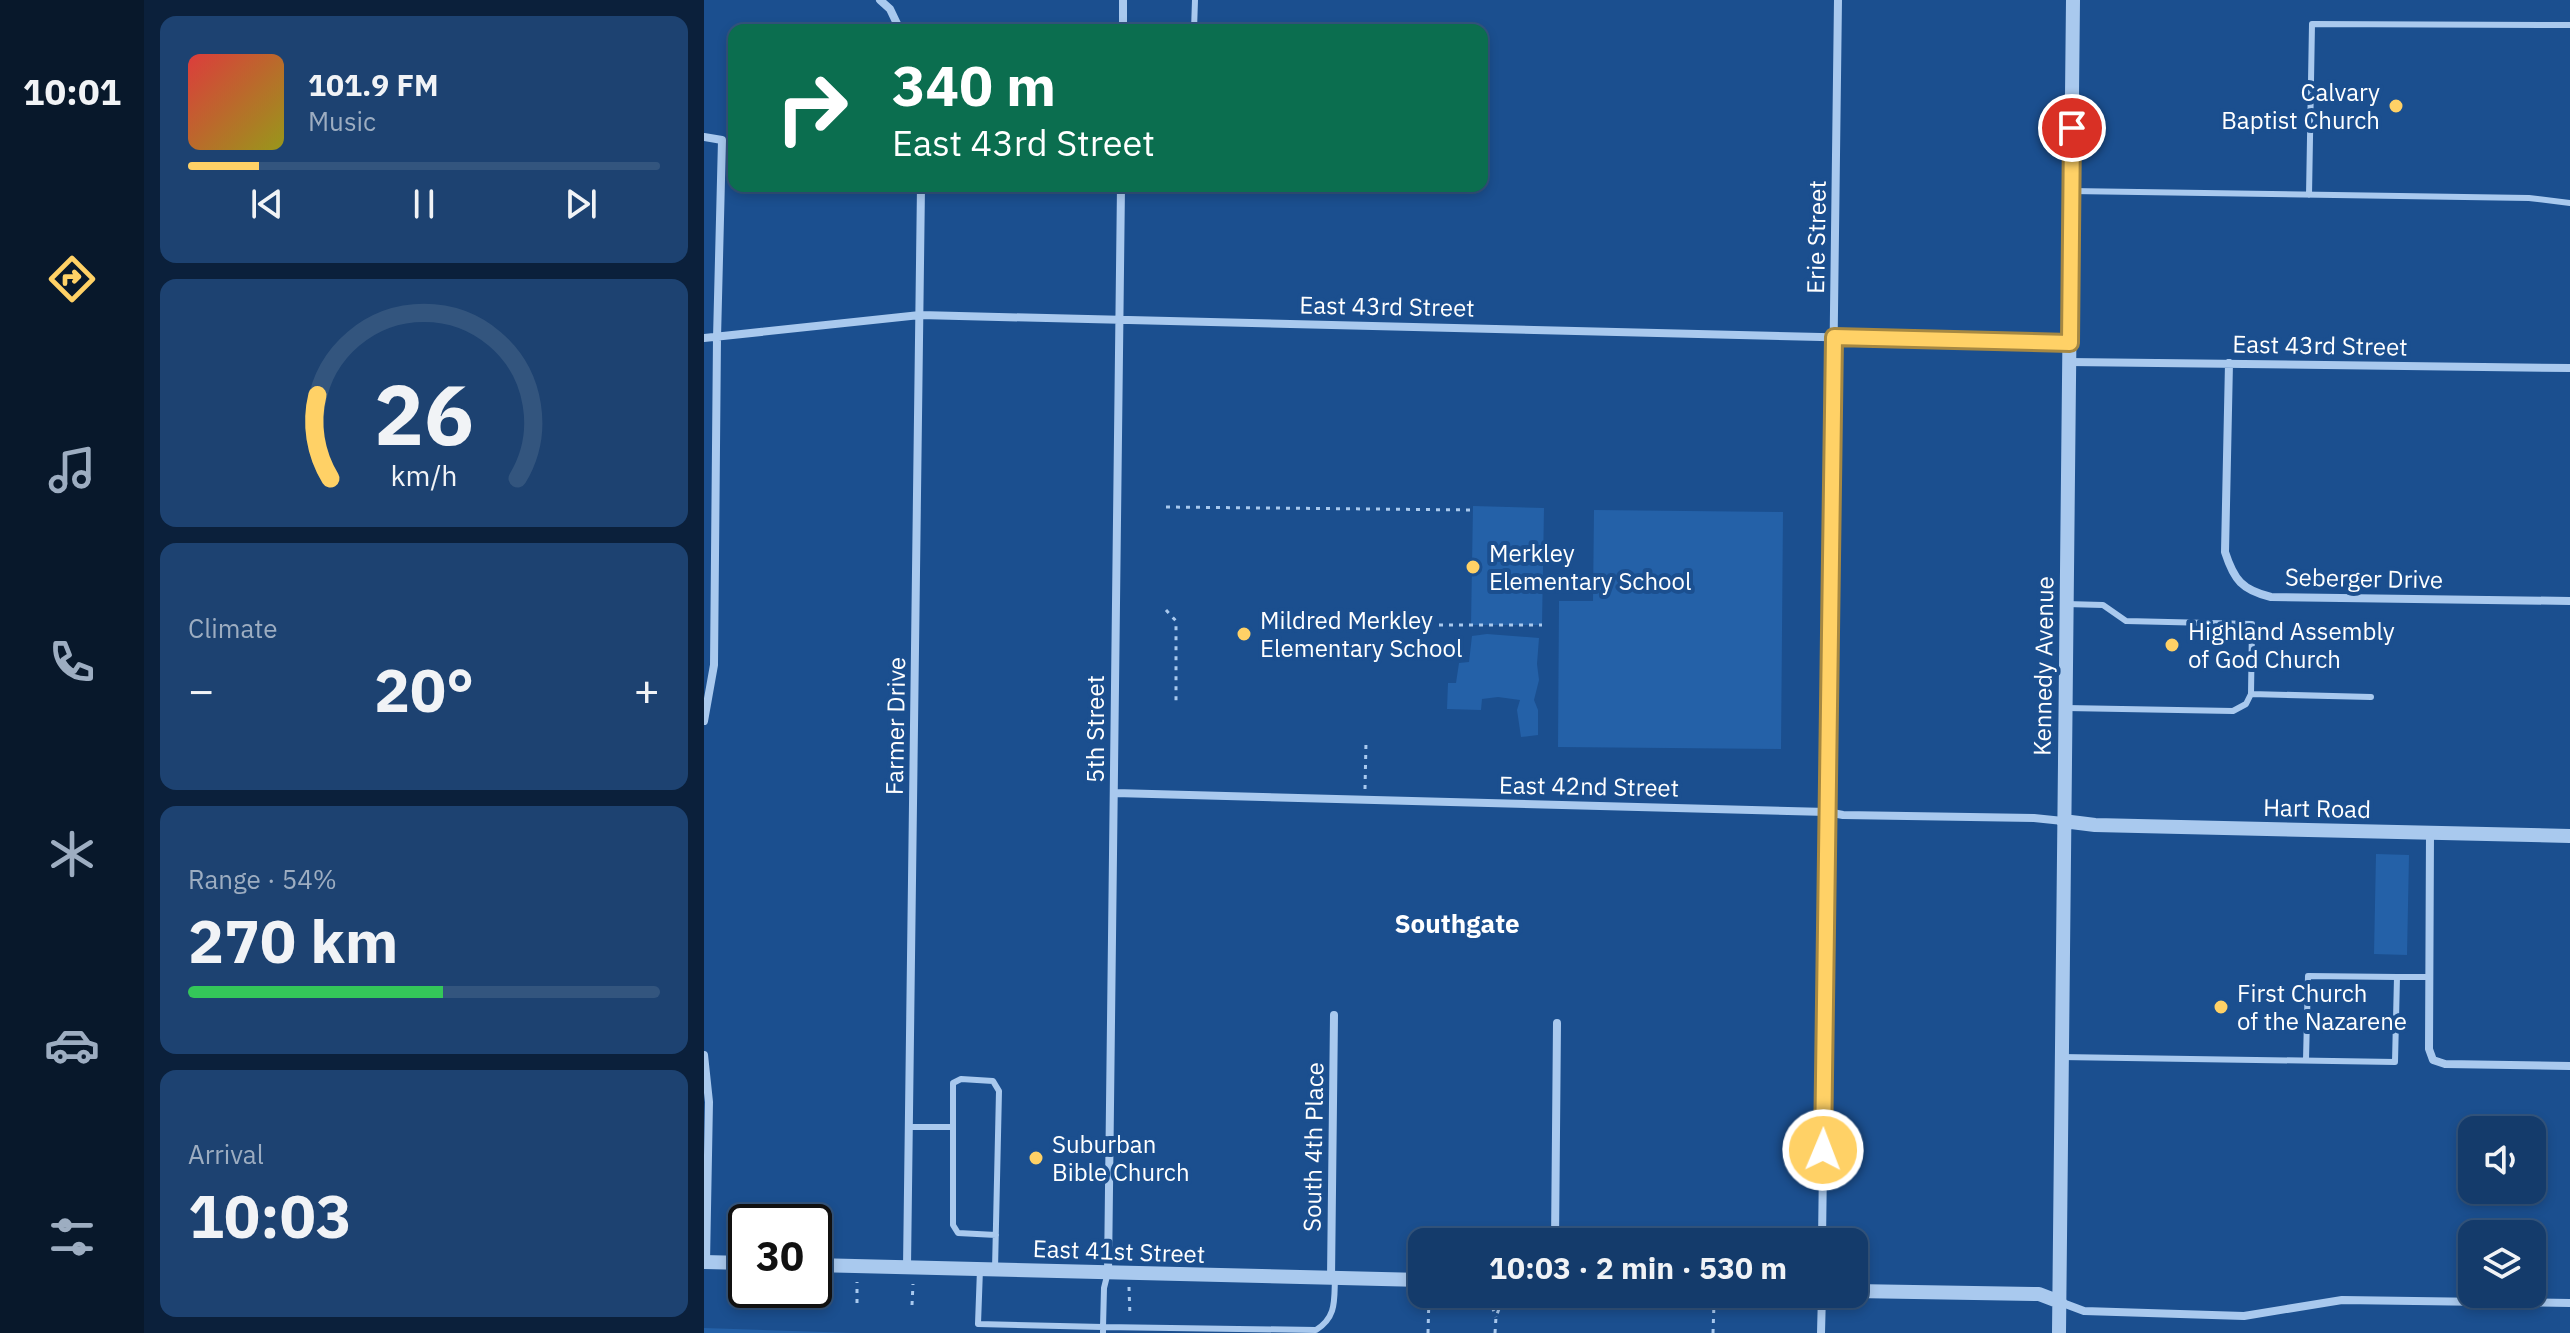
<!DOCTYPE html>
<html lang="en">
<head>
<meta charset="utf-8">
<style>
  :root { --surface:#143b6b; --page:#1d4271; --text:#f1f3f6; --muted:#9dadc1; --line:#33557e; --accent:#ffd166 }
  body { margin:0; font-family:"IBM Plex Sans",sans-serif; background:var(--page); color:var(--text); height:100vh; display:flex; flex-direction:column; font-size:30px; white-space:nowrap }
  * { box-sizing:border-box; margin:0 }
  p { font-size:26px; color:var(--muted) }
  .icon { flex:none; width:44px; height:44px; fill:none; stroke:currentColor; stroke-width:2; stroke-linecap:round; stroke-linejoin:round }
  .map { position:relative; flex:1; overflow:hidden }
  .side { display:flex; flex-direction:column; gap:16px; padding:16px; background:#0b203b; width:560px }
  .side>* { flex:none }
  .guide { position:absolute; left:24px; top:24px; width:760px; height:168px; border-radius:16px; box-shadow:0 4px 12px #0003,0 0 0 2px var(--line); background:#0b6e4f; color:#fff; overflow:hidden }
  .buttons { position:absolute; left:1754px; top:1116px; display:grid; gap:16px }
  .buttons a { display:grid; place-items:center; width:88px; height:88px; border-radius:16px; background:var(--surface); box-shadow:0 4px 12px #0003,0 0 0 2px var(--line); font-size:40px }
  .speed { position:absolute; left:24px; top:1204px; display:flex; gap:16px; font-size:40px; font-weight:700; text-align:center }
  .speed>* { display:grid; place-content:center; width:104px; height:104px; border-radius:50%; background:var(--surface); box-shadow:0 4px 12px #0003,0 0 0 2px var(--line); line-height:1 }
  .speed .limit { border:4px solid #111; border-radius:12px; background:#fff; color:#111 }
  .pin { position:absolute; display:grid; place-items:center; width:68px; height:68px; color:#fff; margin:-34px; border:4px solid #fff; border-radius:50%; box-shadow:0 2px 8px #0007 }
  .me { position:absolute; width:88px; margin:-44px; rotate:1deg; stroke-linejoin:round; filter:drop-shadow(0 0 6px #0008) }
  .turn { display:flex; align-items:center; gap:28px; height:168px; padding:0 32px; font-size:36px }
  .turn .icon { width:104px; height:104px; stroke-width:2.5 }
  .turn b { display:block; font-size:56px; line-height:68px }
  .big { font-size:60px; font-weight:700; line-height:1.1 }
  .side .tile { flex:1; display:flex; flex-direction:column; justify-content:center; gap:12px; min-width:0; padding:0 28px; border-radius:16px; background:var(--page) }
  .side .dial { align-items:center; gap:0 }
  .dial svg { height:208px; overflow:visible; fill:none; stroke:var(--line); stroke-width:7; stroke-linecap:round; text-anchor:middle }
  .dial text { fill:var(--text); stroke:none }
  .song { display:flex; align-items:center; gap:24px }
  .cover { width:96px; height:96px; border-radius:12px; background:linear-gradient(135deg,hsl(0 70% 55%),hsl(60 70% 35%)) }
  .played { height:8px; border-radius:4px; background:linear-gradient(90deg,var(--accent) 15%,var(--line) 15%) }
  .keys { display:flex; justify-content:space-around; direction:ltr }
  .heat { display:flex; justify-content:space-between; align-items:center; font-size:44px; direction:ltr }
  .charge { height:12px; border-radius:6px; background:linear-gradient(90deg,#34c759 54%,var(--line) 0) }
  .trip { position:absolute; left:704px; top:1228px; width:460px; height:80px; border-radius:16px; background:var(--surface); box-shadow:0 4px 12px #0003,0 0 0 2px var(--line); font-weight:700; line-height:80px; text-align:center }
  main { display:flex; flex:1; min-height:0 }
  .menu { display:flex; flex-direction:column; width:144px; justify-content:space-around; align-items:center; background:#08182b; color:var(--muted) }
  .menu .icon { width:56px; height:56px }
  .menu .selected { color:var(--accent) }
  .menu b { font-size:36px; color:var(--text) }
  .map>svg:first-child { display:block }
  .green { fill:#2461a8 }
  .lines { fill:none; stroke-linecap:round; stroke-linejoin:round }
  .path { stroke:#a9c9ee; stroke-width:3; stroke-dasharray:4 6; stroke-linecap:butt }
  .service { stroke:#a9c9ee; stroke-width:6 }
  .minor { stroke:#a9c9ee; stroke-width:8 }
  .tertiary { stroke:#a9c9ee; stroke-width:14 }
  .route-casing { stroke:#a68842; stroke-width:20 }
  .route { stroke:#ffd166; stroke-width:14 }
  .poi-dot { fill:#ffd166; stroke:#1b4f8f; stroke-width:3 }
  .labels { text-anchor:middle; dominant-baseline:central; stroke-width:8; stroke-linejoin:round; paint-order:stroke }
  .poi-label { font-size:24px; fill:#fff; stroke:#1b4f8f; text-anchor:start }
  .street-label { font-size:24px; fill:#fff; stroke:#1b4f8f }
  .neighbourhood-label { font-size:26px; font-weight:bold; fill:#fff; stroke:#1b4f8f }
</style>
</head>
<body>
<main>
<nav class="menu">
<b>10:01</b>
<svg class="icon selected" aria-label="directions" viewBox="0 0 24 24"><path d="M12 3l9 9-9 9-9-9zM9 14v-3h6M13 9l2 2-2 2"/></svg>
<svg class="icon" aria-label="music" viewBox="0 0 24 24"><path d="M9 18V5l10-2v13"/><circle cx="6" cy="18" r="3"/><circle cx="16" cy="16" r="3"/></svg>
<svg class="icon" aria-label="phone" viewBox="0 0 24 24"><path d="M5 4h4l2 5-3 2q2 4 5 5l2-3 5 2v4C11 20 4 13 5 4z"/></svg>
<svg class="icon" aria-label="climate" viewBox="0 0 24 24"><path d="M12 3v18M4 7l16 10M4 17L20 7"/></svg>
<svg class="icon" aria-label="car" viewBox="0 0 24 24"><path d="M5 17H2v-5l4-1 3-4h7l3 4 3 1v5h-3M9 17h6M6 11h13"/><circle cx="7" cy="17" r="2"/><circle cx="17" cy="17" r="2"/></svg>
<svg class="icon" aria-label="filters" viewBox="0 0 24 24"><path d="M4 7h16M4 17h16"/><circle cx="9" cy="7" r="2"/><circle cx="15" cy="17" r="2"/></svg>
</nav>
<section class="side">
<div class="tile">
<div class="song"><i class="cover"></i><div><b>101.9 FM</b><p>Music</p></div></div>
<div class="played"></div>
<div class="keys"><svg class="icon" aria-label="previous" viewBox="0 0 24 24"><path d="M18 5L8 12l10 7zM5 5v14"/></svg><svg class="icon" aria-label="pause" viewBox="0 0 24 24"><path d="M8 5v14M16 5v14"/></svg><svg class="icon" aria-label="next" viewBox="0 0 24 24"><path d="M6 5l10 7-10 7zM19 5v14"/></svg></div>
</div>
<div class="tile dial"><svg viewBox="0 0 100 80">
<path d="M14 69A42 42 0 1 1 86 69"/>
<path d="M14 69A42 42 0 0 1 9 37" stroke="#ffd166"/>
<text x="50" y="56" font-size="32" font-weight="700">26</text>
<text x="50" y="72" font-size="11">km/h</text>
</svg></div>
<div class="tile"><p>Climate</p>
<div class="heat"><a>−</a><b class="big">20°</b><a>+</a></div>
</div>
<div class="tile"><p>Range · 54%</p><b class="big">270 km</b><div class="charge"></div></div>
<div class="tile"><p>Arrival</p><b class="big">10:03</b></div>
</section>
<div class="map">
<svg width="1866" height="1333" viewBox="0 0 1866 1333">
  <rect width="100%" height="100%" fill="#1b4f8f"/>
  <!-- green -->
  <path class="green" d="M769,506L840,508L838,625H767Z
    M890,510L1079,512L1077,749L854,747L855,601H889Z
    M783,634L835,638L833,664L835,680L830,700L834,710V735L817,737L813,710L816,700L794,697L778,699L777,710L743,709L744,683H752L755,663L765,662L768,636Z
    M1672,854L1705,855L1703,955L1670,954Z
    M0,1328L150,1333H170H0Z"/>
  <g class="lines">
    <!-- path -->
    <path class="path" d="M462,507L769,510
      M462,610L472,621V703
      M695,625H838
      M661,789L662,742
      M425,1287L426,1317
      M785,1298L792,1317
      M153,1303V1282
      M208,1305L209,1284
      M724,1333L725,1296
      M791,1333L792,1317L799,1298
      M1009,1333L1010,1303"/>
    <!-- service -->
    <path class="service" d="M490,30L491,0
      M1367,191L1825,198L1866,203
      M1605,195L1608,24L1866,25
      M1362,604L1399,605L1422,621L1548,624L1547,694L1667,697
      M1362,708L1529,711L1542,704L1547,694
      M1693,977H1725
      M1357,1057L1691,1062L1693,977L1604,976L1602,1060
      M205,1127H249
      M276,1269L274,1324L399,1327V1333
      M291,1269L295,1091L289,1081L257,1079L249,1083V1225L254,1233L292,1235
      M404,1272L400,1288L399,1327L612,1330C633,1317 630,1300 631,1278"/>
    <!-- minor -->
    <path class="minor" d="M176,0L186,9L196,30
      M419,30V0
      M0,137L18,140L13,338L10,665L0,721
      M0,338L216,315L1366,343
      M1365,362L1866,368
      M1525,363L1521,552C1530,580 1538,590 1567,597L1866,601
      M411,793L1123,812L1139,815L1330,818L1359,821
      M1726,833L1725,1049L1729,1060L1741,1064L1866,1066
      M0,1055L5,1102L2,1262
      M851,1242L853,1023
      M1118,1242L1134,0
      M203,1267L217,186
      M404,1272L417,186
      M627,1278L630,1015
      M1356,1302L1380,1311L1540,1316L1638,1300L1866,1303
      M1117,1333L1118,1294"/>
    <!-- tertiary -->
    <path class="tertiary" d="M1359,821L1391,825L1866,836
      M0,1262L42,1263
      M110,1265L718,1280
      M1150,1291L1335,1294L1356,1302
      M1355,1333L1369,0"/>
  </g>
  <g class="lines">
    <!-- route casing -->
    <g class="route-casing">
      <path id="route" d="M1119,1150L1130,337L1366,343L1368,128"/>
    </g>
    <!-- route -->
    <use href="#route" class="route"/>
  </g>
  <!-- markers -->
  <g class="poi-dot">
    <circle cx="1692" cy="106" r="8"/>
    <circle cx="769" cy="567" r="8"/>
    <circle cx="540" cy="634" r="8"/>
    <circle cx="1468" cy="645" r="8"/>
    <circle cx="1517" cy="1007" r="8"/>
    <circle cx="332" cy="1158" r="8"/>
  </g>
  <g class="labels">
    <!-- poi labels -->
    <g class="poi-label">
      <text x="1676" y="92" text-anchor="end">Calvary<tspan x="1676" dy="28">Baptist Church</tspan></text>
      <text x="785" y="553">Merkley<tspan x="785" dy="28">Elementary School</tspan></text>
      <text x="556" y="620">Mildred Merkley<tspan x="556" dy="28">Elementary School</tspan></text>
      <text x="1484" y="631">Highland Assembly<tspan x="1484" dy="28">of God Church</tspan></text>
      <text x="1533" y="993">First Church<tspan x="1533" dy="28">of the Nazarene</tspan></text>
      <text x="348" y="1144">Suburban<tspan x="348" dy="28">Bible Church</tspan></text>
    </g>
    <!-- street labels -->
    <g class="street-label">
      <text transform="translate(1112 237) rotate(-89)">Erie Street</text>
      <text transform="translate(683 306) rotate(1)">East 43rd Street</text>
      <text transform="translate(1616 345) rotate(1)">East 43rd Street</text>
      <text transform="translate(1660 578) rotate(1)">Seberger Drive</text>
      <text transform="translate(1339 666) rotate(-89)">Kennedy Avenue</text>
      <text transform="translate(191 726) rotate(-89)">Farmer Drive</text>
      <text transform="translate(391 729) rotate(-90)">5th Street</text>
      <text transform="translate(885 786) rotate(1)">East 42nd Street</text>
      <text transform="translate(1613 808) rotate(1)">Hart Road</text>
      <text transform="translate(609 1147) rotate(-89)">South 4th Place</text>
      <text transform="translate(415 1251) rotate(2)">East 41st Street</text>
    </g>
    <!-- neighbourhood labels -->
    <g class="neighbourhood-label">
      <text x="753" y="923">Southgate</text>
    </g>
  </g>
</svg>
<div class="buttons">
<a><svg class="icon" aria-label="sound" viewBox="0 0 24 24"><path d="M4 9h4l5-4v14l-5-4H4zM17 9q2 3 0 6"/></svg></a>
<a><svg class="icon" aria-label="layers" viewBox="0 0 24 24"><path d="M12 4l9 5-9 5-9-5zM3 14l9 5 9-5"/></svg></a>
</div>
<div class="speed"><div class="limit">30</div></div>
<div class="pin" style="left:1368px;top:128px;background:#d93025"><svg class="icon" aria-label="arrive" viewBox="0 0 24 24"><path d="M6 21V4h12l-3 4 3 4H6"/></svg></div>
<svg class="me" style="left:1119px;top:1150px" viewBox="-20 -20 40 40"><circle r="17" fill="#ffd166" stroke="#fff" stroke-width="3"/><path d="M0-11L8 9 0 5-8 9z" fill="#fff"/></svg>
<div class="trip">10:03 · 2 min · 530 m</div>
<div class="guide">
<div class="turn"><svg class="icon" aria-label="right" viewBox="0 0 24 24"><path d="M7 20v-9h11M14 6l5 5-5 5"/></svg><div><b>340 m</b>East 43rd Street</div></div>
</div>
</div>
</main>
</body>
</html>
